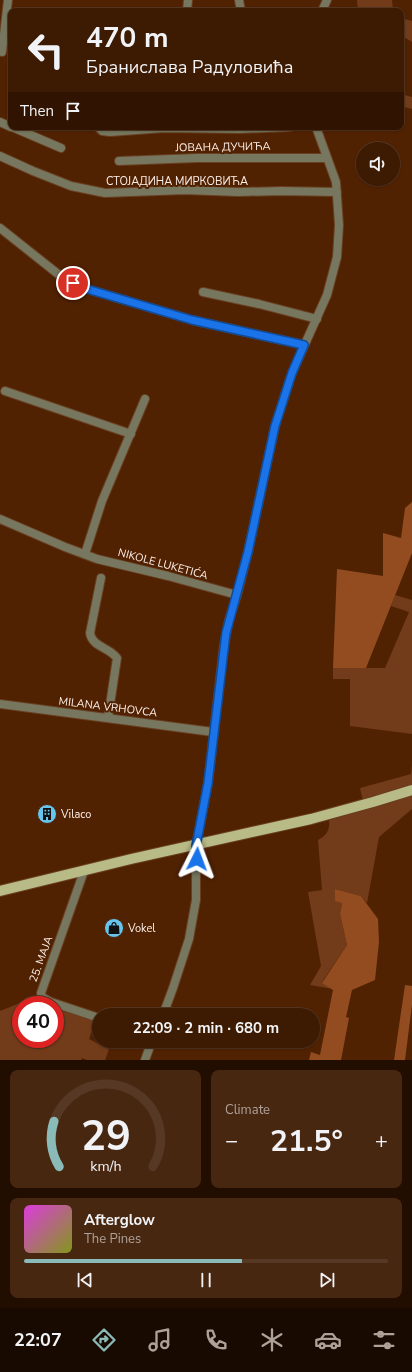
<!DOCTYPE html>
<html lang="en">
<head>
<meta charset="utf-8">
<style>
  :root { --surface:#3d1a02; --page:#482711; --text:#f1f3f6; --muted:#ada199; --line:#563824; --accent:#8bbbb9 }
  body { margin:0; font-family:"Nunito Sans",sans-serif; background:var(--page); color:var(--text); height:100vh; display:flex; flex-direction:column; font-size:15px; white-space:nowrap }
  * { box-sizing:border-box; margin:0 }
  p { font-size:13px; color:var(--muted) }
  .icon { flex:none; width:22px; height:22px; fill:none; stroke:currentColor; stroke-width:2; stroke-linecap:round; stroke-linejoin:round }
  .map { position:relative; height:1060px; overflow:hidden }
  .sheet { display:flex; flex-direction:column; gap:10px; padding:10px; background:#220e01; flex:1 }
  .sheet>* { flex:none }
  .guide { position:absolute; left:8px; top:8px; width:396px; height:122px; border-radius:8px; box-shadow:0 1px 3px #0004,0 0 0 1px var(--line); background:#3d1a02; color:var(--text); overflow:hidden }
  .controls { position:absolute; left:356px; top:142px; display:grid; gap:8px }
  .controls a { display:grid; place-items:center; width:44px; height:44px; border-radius:50%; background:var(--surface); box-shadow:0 1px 3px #0004,0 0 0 1px var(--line); font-size:20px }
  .speed { position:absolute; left:12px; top:996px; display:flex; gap:8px; font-size:20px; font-weight:700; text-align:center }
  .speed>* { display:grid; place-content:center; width:52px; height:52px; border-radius:50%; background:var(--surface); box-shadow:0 1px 3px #0004,0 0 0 1px var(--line); line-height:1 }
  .speed .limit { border:6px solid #d22; background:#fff; color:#111 }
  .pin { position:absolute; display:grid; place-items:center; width:34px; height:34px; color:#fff; margin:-17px; border:2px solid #fff; border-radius:50%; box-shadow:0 1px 4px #0007 }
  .me { position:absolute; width:44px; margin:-22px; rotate:3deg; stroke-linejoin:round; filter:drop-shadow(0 0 3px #0008) }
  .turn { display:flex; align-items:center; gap:14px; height:84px; padding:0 12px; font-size:18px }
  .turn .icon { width:52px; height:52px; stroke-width:2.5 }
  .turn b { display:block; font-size:28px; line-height:34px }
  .then { display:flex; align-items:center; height:38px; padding:0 12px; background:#0003; gap:8px; font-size:15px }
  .big { font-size:30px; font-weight:700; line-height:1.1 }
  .sheet .card { flex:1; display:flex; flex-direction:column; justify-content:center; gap:6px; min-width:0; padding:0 14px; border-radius:8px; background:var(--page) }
  .sheet .dial { align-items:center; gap:0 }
  .dial svg { height:104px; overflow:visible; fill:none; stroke:var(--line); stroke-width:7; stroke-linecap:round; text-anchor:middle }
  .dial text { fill:var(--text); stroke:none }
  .song { display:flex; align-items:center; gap:12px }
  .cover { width:48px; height:48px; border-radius:6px; background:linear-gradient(135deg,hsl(300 70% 55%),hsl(70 70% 35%)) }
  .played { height:4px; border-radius:2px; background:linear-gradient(90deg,var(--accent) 60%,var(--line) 60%) }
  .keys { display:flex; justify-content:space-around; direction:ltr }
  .heat { display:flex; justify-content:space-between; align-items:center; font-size:22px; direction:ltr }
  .sheet .tiles { flex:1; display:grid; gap:10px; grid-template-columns:1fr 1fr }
  .card:last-child { grid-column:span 2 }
  .trip { position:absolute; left:92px; top:1008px; width:228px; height:40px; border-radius:20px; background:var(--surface); box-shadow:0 1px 3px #0004,0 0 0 1px var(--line); font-weight:700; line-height:40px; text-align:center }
  .tabs { display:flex; height:64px; justify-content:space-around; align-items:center; background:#180a01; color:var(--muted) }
  .tabs .icon { width:28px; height:28px }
  .tabs .active { color:var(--accent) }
  .tabs b { font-size:18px; color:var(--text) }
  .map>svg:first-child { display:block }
  .green { fill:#723b19; fill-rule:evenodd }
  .forest { fill:#934c20 }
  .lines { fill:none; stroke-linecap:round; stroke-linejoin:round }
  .minor-casing { stroke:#693f22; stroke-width:10 }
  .major-casing { stroke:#693f22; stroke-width:12 }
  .minor { stroke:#76775e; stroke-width:8 }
  .major { stroke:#b9bb87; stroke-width:10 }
  .route-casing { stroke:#114b97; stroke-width:10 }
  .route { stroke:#1a73e8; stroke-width:7 }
  .labels { text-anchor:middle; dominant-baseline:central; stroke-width:4; stroke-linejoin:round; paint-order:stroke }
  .street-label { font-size:11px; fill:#fdf0ea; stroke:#512202 }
  .poi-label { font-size:11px; fill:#fdf0ea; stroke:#512202; text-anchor:start }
</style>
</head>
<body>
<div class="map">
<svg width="412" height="1060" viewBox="0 0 412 1060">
  <rect width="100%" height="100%" fill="#512202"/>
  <!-- green -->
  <path class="green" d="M357,0H392L393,11H358Z
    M401,18L412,21V42L401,35Z
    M401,94L412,97V109L401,106Z
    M395,595L412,600V734L350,726V679H333V668H385L409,612L391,606Z
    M412,765V785L363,801L360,788L411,774Z
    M412,795V809L379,837L367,903L361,896L335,889L342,903L340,914L347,945L322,982L333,989L310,985L321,966L308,892L322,890L318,840C327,835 330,830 329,820Z
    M35,997L96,1019L89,1039L109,1049L105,1060H87L82,1058L81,1060H0V1011ZM21,1005H55V1039H21Z"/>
  <!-- forest -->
  <path class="forest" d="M412,502V553L366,668H333L337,569L383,576V533L401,538L405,508Z
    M335,889L361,896L378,919L379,942L375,980L352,990L346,1017L349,1018L341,1060H309L311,1052L320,1055L333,990L322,983L347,945L340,914L342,903L335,901Z
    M405,985L412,986V1005L405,1060H394Z"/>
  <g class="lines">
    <!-- minor casing -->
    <g class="minor-casing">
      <path id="minor" d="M239,0L241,11
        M187,11L188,0
        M322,11L327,0
        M2,52L8,0
        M0,122L11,127
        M12,127L61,148
        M98,127L102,131L110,132L164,128L240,129L290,127
        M0,156L33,171L71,186L105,193L185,190L238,192L281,191L337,192
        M119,161L197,158H327
        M0,228L58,274L87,289L192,320L304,345
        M203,292L259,304L317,319
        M5,391L131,434
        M0,519L65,547L97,559L168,576L237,595
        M85,554L102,501L145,399
        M101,578L90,633C92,647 109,647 117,658L108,718
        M0,704L213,732
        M84,871L41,993L42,997L51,1002L99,1018
        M163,1015L173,988L189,939L196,900V846L208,783L224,645L229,620L237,595L248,552L275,426L292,373L327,295L337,257L339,225L336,182L316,127
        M145,1060L152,1041"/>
    </g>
    <!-- major casing -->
    <g class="major-casing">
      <path id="major" d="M0,891L131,859L311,819L373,802L412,790"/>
    </g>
    <!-- minor -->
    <use href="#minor" class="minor"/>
    <!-- major -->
    <use href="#major" class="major"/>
  </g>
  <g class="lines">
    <!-- route casing -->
    <g class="route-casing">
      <path id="route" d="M73,283L87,289L192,320L304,345L292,373L275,426L248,552L226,633L208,783L196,846L197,859"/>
    </g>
    <!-- route -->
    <use href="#route" class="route"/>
  </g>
  <!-- icons -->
  <defs>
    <g id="building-disc" transform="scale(1)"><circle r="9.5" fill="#66c4ef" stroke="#512202"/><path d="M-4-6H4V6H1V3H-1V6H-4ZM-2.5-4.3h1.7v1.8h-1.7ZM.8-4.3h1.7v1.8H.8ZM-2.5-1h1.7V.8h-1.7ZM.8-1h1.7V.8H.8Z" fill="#111"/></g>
    <g id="shop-disc" transform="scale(1)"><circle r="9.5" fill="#66c4ef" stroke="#512202"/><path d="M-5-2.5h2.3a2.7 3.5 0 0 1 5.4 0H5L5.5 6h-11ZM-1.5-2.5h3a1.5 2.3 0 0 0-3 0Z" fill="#111"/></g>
  </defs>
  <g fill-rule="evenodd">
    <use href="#building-disc" x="47" y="814"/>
    <use href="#shop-disc" x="114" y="928"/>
  </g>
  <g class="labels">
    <!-- street labels -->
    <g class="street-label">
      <text transform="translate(223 147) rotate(-1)">ЈОВАНА ДУЧИЋА</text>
      <text x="177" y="181">СТОЈАДИНА МИРКОВИЋА</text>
      <text transform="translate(163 564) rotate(15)">NIKOLE LUKETIĆA</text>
      <text transform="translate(108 707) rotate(7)">MILANA VRHOVCA</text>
      <text transform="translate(41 959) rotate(-70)">25. МАЈА</text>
    </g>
    <!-- poi labels -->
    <g class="poi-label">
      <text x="61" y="814">Vilaco</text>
      <text x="128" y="928">Vokel</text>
    </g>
  </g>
</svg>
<div class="controls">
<a><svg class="icon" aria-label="sound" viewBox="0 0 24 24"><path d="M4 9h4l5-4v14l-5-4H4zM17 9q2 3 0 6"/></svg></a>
</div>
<div class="speed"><div class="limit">40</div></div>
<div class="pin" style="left:73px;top:283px;background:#d93025"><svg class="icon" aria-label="arrive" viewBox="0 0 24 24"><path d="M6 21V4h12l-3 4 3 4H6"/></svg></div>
<svg class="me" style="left:197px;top:859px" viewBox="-20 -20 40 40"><path d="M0-17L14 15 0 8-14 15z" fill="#1a73e8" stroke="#fff" stroke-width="4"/></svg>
<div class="trip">22:09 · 2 min · 680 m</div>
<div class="guide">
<div class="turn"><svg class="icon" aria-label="left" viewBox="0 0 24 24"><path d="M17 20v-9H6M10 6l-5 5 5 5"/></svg><div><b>470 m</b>Бранислава Радуловића</div></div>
<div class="then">Then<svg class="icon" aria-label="arrive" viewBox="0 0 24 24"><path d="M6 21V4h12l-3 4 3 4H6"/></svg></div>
</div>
</div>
<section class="sheet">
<div class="tiles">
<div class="card dial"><svg viewBox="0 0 100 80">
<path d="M14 69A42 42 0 1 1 86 69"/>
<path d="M14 69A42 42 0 0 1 10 34" stroke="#8bbbb9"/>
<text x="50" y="56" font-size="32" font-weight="700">29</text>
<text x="50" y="72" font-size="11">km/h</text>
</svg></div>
<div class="card"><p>Climate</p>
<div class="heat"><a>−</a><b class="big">21.5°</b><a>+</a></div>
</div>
<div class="card">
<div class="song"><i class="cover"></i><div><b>Afterglow</b><p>The Pines</p></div></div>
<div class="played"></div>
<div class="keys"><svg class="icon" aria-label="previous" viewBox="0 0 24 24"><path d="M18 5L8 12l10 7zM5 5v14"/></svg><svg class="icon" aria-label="pause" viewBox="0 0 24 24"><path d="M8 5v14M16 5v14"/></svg><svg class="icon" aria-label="next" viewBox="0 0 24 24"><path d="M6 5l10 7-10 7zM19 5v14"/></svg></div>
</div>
</div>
</section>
<nav class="tabs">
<b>22:07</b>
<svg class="icon active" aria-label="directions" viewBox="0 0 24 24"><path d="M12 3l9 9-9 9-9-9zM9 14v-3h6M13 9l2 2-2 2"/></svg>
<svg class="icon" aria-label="music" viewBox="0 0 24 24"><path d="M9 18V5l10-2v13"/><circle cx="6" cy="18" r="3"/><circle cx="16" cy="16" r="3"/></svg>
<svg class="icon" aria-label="phone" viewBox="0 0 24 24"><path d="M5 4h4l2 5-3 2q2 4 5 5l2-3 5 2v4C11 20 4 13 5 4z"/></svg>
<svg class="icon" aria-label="climate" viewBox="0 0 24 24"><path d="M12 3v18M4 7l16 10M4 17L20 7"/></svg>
<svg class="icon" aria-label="car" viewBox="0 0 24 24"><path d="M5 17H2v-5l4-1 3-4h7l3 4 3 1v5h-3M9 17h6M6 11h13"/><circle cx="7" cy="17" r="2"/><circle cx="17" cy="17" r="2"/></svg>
<svg class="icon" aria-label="filters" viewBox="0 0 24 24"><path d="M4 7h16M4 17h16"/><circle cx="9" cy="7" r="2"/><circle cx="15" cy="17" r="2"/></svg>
</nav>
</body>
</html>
